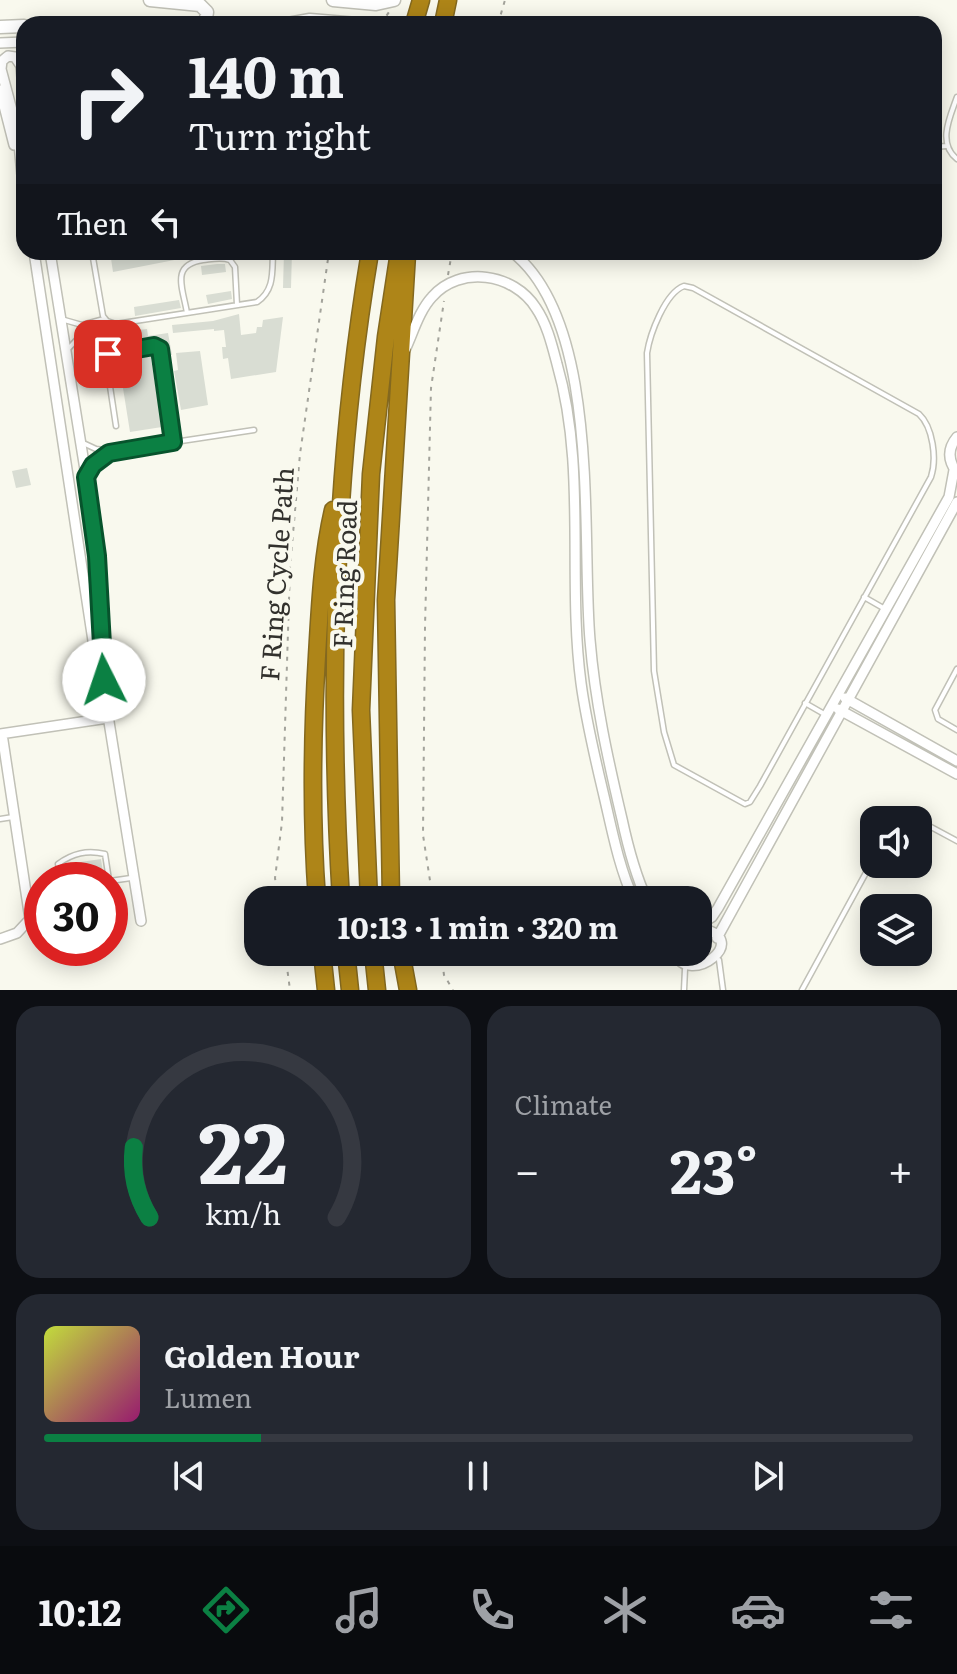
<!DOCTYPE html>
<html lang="en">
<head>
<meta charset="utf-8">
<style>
  :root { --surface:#171b24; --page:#242831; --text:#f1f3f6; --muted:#9ea1a6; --line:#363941; --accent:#0b8043 }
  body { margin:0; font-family:Literata,serif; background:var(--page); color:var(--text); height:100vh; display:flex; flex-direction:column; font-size:30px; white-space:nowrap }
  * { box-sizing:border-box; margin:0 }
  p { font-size:26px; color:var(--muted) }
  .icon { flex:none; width:44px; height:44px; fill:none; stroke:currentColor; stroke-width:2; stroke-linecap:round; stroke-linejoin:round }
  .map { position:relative; height:990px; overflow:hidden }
  .side { display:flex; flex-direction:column; gap:16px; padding:16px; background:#0d0f14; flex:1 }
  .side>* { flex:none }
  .hud { position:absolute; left:16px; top:16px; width:926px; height:244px; border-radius:24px; box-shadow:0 4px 20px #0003; background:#171b24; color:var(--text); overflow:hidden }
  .controls { position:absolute; left:860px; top:806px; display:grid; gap:16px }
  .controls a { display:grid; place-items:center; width:72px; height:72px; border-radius:16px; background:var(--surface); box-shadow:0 4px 20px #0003; font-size:40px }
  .speed { position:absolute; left:24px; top:862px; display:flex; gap:16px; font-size:40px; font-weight:700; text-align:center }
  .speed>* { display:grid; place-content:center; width:104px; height:104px; border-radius:50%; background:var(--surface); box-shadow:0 4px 20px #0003; line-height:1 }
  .speed .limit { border:12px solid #d22; background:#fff; color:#111 }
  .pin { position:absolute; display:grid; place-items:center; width:68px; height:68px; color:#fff; margin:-34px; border-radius:16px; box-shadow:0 4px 12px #0006 }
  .me { position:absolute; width:88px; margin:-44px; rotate:356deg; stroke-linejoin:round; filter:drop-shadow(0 0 6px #0008) }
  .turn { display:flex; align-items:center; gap:28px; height:168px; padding:0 40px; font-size:36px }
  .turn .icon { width:104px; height:104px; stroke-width:2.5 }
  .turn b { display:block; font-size:56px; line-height:68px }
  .then { display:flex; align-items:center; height:76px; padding:0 40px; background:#0003; gap:16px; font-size:30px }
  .big { font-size:60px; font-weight:700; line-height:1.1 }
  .side .card { flex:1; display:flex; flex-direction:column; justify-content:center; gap:12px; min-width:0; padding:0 28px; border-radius:24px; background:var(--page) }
  .side .dial { align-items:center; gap:0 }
  .dial svg { height:208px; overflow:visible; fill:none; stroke:var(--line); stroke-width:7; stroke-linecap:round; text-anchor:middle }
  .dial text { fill:var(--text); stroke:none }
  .song { display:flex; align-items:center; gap:24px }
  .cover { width:96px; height:96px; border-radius:12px; background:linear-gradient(135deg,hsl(70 70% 55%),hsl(320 70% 35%)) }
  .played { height:8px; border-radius:4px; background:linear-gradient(90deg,var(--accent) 25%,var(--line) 25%) }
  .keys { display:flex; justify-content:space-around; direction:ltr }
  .heat { display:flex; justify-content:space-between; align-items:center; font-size:44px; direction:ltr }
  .side .tiles { flex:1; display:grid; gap:16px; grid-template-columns:1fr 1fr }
  .card:last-child { grid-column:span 2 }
  .trip { position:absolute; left:244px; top:886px; width:468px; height:80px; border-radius:24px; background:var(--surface); box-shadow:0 4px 20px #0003; font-weight:700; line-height:80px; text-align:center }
  .dock { display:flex; height:128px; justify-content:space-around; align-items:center; background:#090b0e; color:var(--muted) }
  .dock .icon { width:56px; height:56px }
  .dock .active { color:var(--accent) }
  .dock b { font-size:36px; color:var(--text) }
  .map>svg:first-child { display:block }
  .building { fill:#d9ddd3 }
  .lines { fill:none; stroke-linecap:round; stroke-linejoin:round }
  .lane-casing { stroke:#c1c1b7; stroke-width:7 }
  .street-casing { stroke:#c1c1b7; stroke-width:12 }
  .secondary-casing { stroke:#c1c1b7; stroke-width:15 }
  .highway-casing { stroke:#83681f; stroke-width:19 }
  .path { stroke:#a3a39b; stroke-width:2; stroke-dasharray:4 6; stroke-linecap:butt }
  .lane { stroke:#fff; stroke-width:4 }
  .street { stroke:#fff; stroke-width:9 }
  .secondary { stroke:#fff; stroke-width:12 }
  .highway { stroke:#ae8518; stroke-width:16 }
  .route-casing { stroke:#07532c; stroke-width:20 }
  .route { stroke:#0b8043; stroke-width:14 }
  .labels { text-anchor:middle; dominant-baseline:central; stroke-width:8; stroke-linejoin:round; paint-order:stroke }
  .street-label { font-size:26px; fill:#32312d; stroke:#f9f9ee }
</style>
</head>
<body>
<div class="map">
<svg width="957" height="990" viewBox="0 0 957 990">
  <rect width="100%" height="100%" fill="#f9f9ee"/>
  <!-- building -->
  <path class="building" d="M110,252H195V256L113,272Z
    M284,252H292L291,288H283Z
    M217,264H225L226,272L202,275L201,266Z
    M231,291L232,299L208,304L206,295Z
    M179,300L181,308L135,316L134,307Z
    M239,314L241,335L256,333L257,327H262L263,320L283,317L276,372L231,379L228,358L223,359L222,347H226L224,330L214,331V329L173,333L172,325L213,321Z
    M147,329L148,336L168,333L172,355L166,356L164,346L154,341L116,348L115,341L139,338L138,330Z
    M153,351L156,358L151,359L162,427L130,432L118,357Z
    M200,351L208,405L181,410L174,371L178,370L176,353Z
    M27,468L31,485L16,488L12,471Z
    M101,859L104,880H69L67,864Z"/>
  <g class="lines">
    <!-- lane casing -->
    <g class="lane-casing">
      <path id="lane" d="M957,97C950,117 937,143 957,159
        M934,147L946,146
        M92,252L103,316L107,321L116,324L257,302C275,290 272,271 273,252
        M226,258L237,252
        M684,286L693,288L919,414C933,427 937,459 931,477L760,786L750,802L745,804L674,765L664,732L654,671L647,353C650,334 665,293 684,286Z
        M187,313C183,288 170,265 203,260C213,259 221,257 230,260L235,267L237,305
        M61,319L82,325L104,319
        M68,349L84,332L111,324
        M116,426L106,360L108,354L154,346L160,349L173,442
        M83,443L96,449L115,451L254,430
        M87,475L98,461L113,452
        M864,597L885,609
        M957,669L935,710L938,719L957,730
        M805,703L826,715
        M0,819L13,817
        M904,820H917
        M918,820L957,841
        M62,880L58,864C73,853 87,850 105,854L109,880
        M110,881L131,878
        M110,887L114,910L110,914
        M29,896L42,893
        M719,960L723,990
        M684,990L685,969
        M802,990L874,858"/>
    </g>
    <!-- street casing -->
    <g class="street-casing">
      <path id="street" d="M0,43L24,42
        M0,90L14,145
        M23,186L18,133L1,69L2,61L8,56L15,57L21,66L24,101
        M34,252L97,667
        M50,252L96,538L105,697L141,921
        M512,252C602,322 581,536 590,640C595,701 608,760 622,819C628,847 635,874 647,900
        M405,350C413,333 419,311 432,297C460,265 514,273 536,308C547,324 552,345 557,364C587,468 567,577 581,683C586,721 595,758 604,796C612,830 619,868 634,900
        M957,437C947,449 948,461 957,473
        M845,698L957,761
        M838,709L957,774
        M0,734L108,718
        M698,926L712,917L718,908L949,497L954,470
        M717,938L957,502
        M0,939L17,933L30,919L2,734
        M675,952C687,990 757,937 698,928"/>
    </g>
    <!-- secondary casing -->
    <g class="secondary-casing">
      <path id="secondary" d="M150,0L200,5L207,12L206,19L202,24
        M333,0L376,4L394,0
        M55,24H126
        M288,24L310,20L357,24
        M0,27L24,26"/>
    </g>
    <!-- highway casing -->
    <g class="highway-casing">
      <path id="highway" d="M414,24L421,0
        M443,24L448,0
        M317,900C311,818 312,737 317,656C320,606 322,558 333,510
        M341,900C328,684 334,466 370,252
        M369,900L361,710L371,474L386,337L399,252
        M391,900L386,600L407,254
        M322,952L326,990
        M346,952L350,990
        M373,952L377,990
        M401,952L408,990"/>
    </g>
    <!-- path -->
    <path class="path" d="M381,24L389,12
      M498,24L505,0
      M448,275L452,252
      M278,900L275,878L282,822L290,568L300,454L329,252
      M433,900L423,835L425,627L431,388L444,301
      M285,952L290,990
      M441,952L444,975L453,990"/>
    <!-- lane -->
    <use href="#lane" class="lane"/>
    <!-- street -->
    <use href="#street" class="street"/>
    <!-- secondary -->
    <use href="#secondary" class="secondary"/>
    <!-- highway -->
    <use href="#highway" class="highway"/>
  </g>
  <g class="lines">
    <!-- route casing -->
    <g class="route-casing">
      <path id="route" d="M104,680L97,556L86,477L93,465L109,453L173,442L160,349L154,346L108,354"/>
    </g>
    <!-- route -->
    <use href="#route" class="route"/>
  </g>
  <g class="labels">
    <!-- street labels -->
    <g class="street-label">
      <text transform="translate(275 574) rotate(-86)">F Ring Cycle Path</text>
      <text transform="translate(343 574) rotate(-88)">F Ring Road</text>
    </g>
  </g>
</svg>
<div class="controls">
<a><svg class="icon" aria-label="sound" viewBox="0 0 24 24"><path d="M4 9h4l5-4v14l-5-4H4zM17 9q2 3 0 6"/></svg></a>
<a><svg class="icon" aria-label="layers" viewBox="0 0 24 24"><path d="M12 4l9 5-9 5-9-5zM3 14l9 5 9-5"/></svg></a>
</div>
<div class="speed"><div class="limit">30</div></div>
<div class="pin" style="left:108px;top:354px;background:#d93025"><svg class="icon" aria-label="arrive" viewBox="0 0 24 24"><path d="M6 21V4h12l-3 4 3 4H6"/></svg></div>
<svg class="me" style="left:104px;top:680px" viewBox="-20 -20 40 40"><circle r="19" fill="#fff"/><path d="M0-13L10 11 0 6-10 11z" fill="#0b8043"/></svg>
<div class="trip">10:13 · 1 min · 320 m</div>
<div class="hud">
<div class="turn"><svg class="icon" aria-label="right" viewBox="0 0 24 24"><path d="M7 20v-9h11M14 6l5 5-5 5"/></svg><div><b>140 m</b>Turn right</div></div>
<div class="then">Then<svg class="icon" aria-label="left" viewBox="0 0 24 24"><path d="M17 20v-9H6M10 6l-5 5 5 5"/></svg></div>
</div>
</div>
<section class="side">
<div class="tiles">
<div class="card dial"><svg viewBox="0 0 100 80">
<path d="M14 69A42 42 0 1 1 86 69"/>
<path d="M14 69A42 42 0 0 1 8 42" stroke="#0b8043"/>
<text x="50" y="56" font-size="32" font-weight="700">22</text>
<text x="50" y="72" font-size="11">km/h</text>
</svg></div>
<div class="card"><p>Climate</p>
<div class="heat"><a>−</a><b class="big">23°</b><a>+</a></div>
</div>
<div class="card">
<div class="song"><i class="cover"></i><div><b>Golden Hour</b><p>Lumen</p></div></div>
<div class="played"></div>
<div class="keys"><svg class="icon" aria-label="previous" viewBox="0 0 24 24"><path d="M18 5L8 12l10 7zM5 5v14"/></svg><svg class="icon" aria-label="pause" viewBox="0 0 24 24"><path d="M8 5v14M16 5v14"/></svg><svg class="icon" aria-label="next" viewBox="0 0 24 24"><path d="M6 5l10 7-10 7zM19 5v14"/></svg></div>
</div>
</div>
</section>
<nav class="dock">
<b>10:12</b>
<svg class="icon active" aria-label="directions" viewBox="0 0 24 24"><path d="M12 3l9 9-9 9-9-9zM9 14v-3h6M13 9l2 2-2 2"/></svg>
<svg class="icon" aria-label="music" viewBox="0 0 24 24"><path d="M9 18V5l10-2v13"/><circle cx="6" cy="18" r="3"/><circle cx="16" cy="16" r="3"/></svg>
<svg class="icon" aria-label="phone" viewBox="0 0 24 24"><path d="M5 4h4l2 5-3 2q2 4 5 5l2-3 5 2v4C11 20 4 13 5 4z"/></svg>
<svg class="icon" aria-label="climate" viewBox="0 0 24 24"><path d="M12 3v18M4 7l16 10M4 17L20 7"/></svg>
<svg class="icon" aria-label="car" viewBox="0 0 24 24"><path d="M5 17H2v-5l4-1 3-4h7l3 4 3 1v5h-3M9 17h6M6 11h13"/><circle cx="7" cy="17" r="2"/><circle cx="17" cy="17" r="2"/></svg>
<svg class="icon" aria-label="filters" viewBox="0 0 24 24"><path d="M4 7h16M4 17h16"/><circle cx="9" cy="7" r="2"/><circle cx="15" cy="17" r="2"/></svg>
</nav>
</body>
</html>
